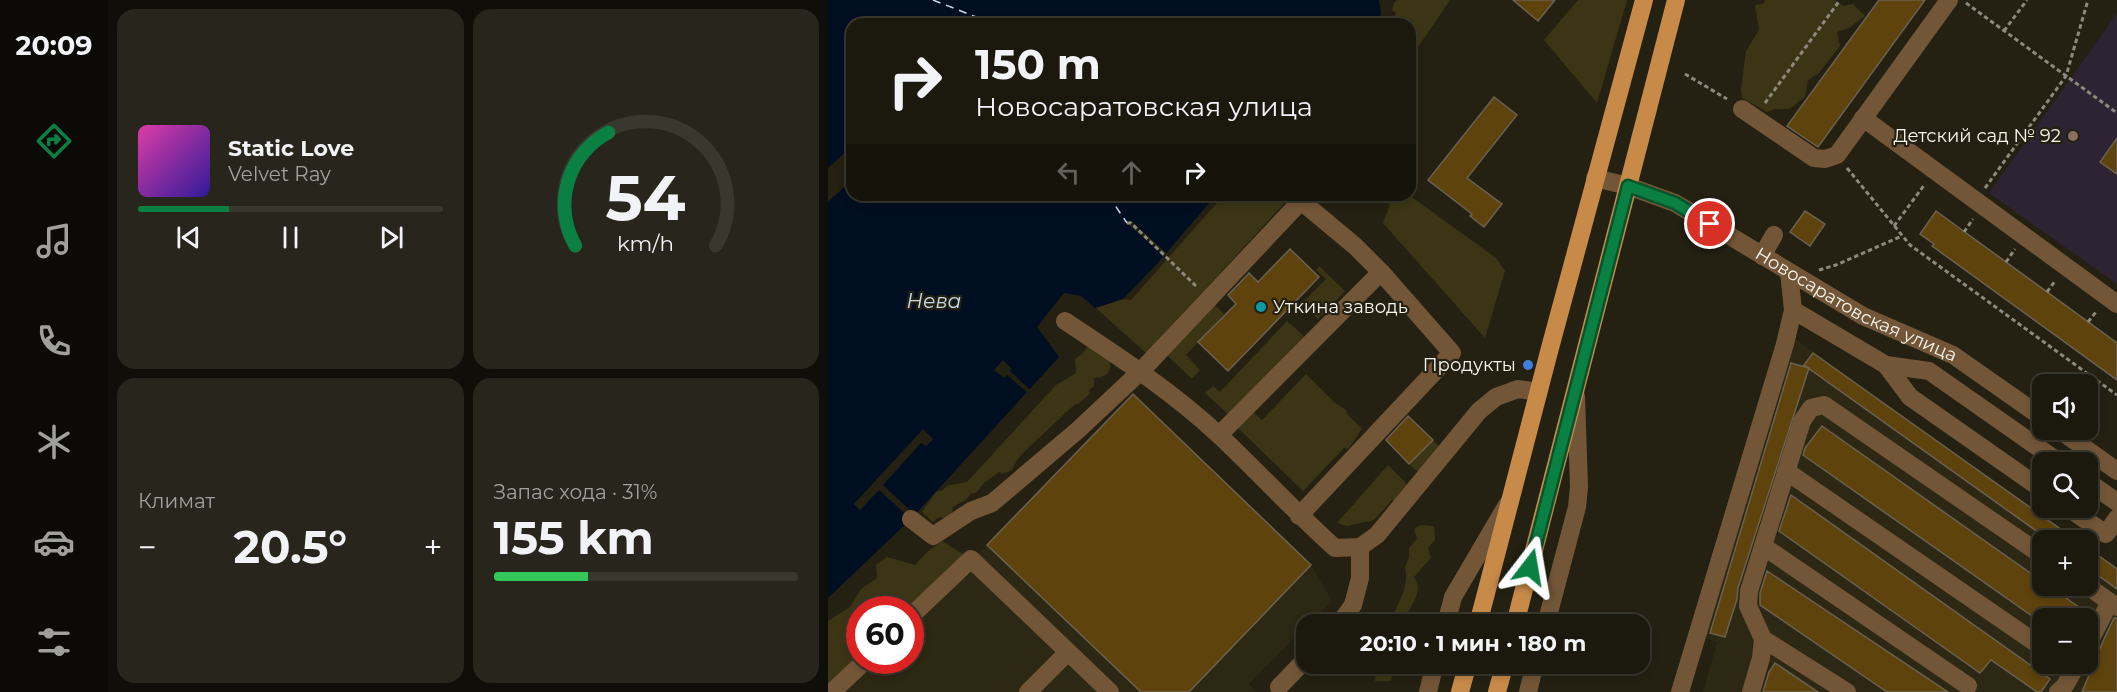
<!DOCTYPE html>
<html lang="ru">
<head>
<meta charset="utf-8">
<style>
  :root { --surface:#1b190e; --page:#28261c; --text:#f1f3f6; --muted:#a0a09e; --line:#39382e; --accent:#0b8043 }
  body { margin:0; font-family:Montserrat,sans-serif; background:var(--page); color:var(--text); height:100vh; display:flex; flex-direction:column; font-size:22px; white-space:nowrap }
  * { box-sizing:border-box; margin:0 }
  p { font-size:20px; color:var(--muted) }
  .icon { flex:none; width:33px; height:33px; fill:none; stroke:currentColor; stroke-width:2; stroke-linecap:round; stroke-linejoin:round }
  .map { position:relative; flex:1; overflow:hidden }
  .sheet { display:flex; flex-direction:column; gap:9px; padding:9px; background:#0f0e08; width:720px }
  .sheet>* { flex:none }
  .hud { position:absolute; left:18px; top:18px; width:570px; height:183px; border-radius:18px; box-shadow:0 3px 9px #0003,0 0 0 2px var(--line); background:#1b190e; color:var(--text); overflow:hidden }
  .controls { position:absolute; left:1204px; top:374px; display:grid; gap:12px }
  .controls a { display:grid; place-items:center; width:66px; height:66px; border-radius:12px; background:var(--surface); box-shadow:0 3px 9px #0003,0 0 0 2px var(--line); font-size:30px }
  .speed { position:absolute; left:18px; top:596px; display:flex; gap:12px; font-size:30px; font-weight:700; text-align:center }
  .speed>* { display:grid; place-content:center; width:78px; height:78px; border-radius:50%; background:var(--surface); box-shadow:0 3px 9px #0003,0 0 0 2px var(--line); line-height:1 }
  .speed .limit { border:9px solid #d22; background:#fff; color:#111 }
  .pin { position:absolute; display:grid; place-items:center; width:51px; height:51px; color:#fff; margin:-26px; border:3px solid #fff; border-radius:50%; box-shadow:0 2px 6px #0007 }
  .me { position:absolute; width:66px; margin:-33px; rotate:14deg; stroke-linejoin:round; filter:drop-shadow(0 0 4px #0008) }
  .turn { display:flex; align-items:center; gap:21px; height:126px; padding:0 30px; font-size:27px }
  .turn .icon { width:78px; height:78px; stroke-width:2.5 }
  .turn b { display:block; font-size:42px; line-height:51px }
  .lanes { display:flex; align-items:center; height:57px; padding:0 30px; background:#0003; justify-content:center; gap:30px; direction:ltr }
  .lanes .off { opacity:.35 }
  .big { font-size:45px; font-weight:700; line-height:1.1 }
  .sheet .tile { flex:1; display:flex; flex-direction:column; justify-content:center; gap:9px; min-width:0; padding:0 21px; border-radius:18px; background:var(--page) }
  .sheet .dial { align-items:center; gap:0 }
  .dial svg { height:156px; overflow:visible; fill:none; stroke:var(--line); stroke-width:7; stroke-linecap:round; text-anchor:middle }
  .dial text { fill:var(--text); stroke:none }
  .song { display:flex; align-items:center; gap:18px }
  .cover { width:72px; height:72px; border-radius:9px; background:linear-gradient(135deg,hsl(320 70% 55%),hsl(250 70% 35%)) }
  .played { height:6px; border-radius:3px; background:linear-gradient(90deg,var(--accent) 30%,var(--line) 30%) }
  .keys { display:flex; justify-content:space-around; direction:ltr }
  .heat { display:flex; justify-content:space-between; align-items:center; font-size:33px; direction:ltr }
  .charge { height:9px; border-radius:4px; background:linear-gradient(90deg,#34c759 31%,var(--line) 0) }
  .sheet .tiles { flex:1; display:grid; gap:9px; grid-template-columns:repeat(2,1fr) }
  .trip { position:absolute; left:468px; top:614px; width:354px; height:60px; border-radius:18px; background:var(--surface); box-shadow:0 3px 9px #0003,0 0 0 2px var(--line); font-weight:700; line-height:60px; text-align:center }
  main { display:flex; flex:1; min-height:0 }
  .tab-bar { display:flex; flex-direction:column; width:108px; justify-content:space-around; align-items:center; background:#0b0a06; color:var(--muted) }
  .tab-bar .icon { width:42px; height:42px }
  .tab-bar .selected { color:var(--accent) }
  .tab-bar b { font-size:27px; color:var(--text) }
  .map>svg:first-child { display:block }
  .built { fill:#2d2813; fill-rule:evenodd }
  .education { fill:#2e2332 }
  .green { fill:#3c3515 }
  .water { fill:#000e22 }
  .pier { fill:#242112 }
  .lines { fill:none; stroke-linecap:round; stroke-linejoin:round }
  .ferry { stroke:#c6daeb; stroke-width:1.5; stroke-dasharray:8 6; stroke-linecap:butt }
  .building { fill:#5f430c; stroke:#6b6153; stroke-width:1.5 }
  .path { stroke:#8c8a7e; stroke-width:3; stroke-dasharray:4.5 3; stroke-linecap:butt }
  .minor { stroke:#735638; stroke-width:18 }
  .major { stroke:#c78a49; stroke-width:18 }
  .route-casing { stroke:#07532c; stroke-width:15 }
  .route { stroke:#0b8043; stroke-width:10 }
  .education-dot { fill:#8d6e63; stroke:#242112; stroke-width:2 }
  .culture-dot { fill:#0f9aa8; stroke:#242112; stroke-width:2 }
  .shop-dot { fill:#3f7fe0; stroke:#242112; stroke-width:2 }
  .labels { text-anchor:middle; dominant-baseline:central; stroke-width:4.5; stroke-linejoin:round; paint-order:stroke }
  .poi-label { font-size:18px; fill:#f7f5ec; stroke:#242112; text-anchor:end }
  .street-label { font-size:18px; fill:#f7f5ec; stroke:#242112 }
  .water-label { font-size:20px; font-style:italic; fill:#c6daeb; stroke:#242112 }
</style>
</head>
<body>
<main>
<nav class="tab-bar">
<b>20:09</b>
<svg class="icon selected" aria-label="directions" viewBox="0 0 24 24"><path d="M12 3l9 9-9 9-9-9zM9 14v-3h6M13 9l2 2-2 2"/></svg>
<svg class="icon" aria-label="music" viewBox="0 0 24 24"><path d="M9 18V5l10-2v13"/><circle cx="6" cy="18" r="3"/><circle cx="16" cy="16" r="3"/></svg>
<svg class="icon" aria-label="phone" viewBox="0 0 24 24"><path d="M5 4h4l2 5-3 2q2 4 5 5l2-3 5 2v4C11 20 4 13 5 4z"/></svg>
<svg class="icon" aria-label="climate" viewBox="0 0 24 24"><path d="M12 3v18M4 7l16 10M4 17L20 7"/></svg>
<svg class="icon" aria-label="car" viewBox="0 0 24 24"><path d="M5 17H2v-5l4-1 3-4h7l3 4 3 1v5h-3M9 17h6M6 11h13"/><circle cx="7" cy="17" r="2"/><circle cx="17" cy="17" r="2"/></svg>
<svg class="icon" aria-label="filters" viewBox="0 0 24 24"><path d="M4 7h16M4 17h16"/><circle cx="9" cy="7" r="2"/><circle cx="15" cy="17" r="2"/></svg>
</nav>
<section class="sheet">
<div class="tiles">
<div class="tile">
<div class="song"><i class="cover"></i><div><b>Static Love</b><p>Velvet Ray</p></div></div>
<div class="played"></div>
<div class="keys"><svg class="icon" aria-label="previous" viewBox="0 0 24 24"><path d="M18 5L8 12l10 7zM5 5v14"/></svg><svg class="icon" aria-label="pause" viewBox="0 0 24 24"><path d="M8 5v14M16 5v14"/></svg><svg class="icon" aria-label="next" viewBox="0 0 24 24"><path d="M6 5l10 7-10 7zM19 5v14"/></svg></div>
</div>
<div class="tile dial"><svg viewBox="0 0 100 80">
<path d="M14 69A42 42 0 1 1 86 69"/>
<path d="M14 69A42 42 0 0 1 31 11" stroke="#0b8043"/>
<text x="50" y="56" font-size="32" font-weight="700">54</text>
<text x="50" y="72" font-size="11">km/h</text>
</svg></div>
<div class="tile"><p>Климат</p>
<div class="heat"><a>−</a><b class="big">20.5°</b><a>+</a></div>
</div>
<div class="tile"><p>Запас хода · 31%</p><b class="big">155 km</b><div class="charge"></div></div>
</div>
</section>
<div class="map">
<svg width="1289" height="692" viewBox="0 0 1289 692">
  <rect width="100%" height="100%" fill="#242112"/>
  <!-- built -->
  <path class="built" d="M963,336L1250,540H1215V585H1260V547L1289,567V692H875L889,642L876,638ZM1215,618H1260V663H1215Z
    M304,394L483,565L504,601L481,624H478V626L421,684L428,692H4L38,660H82L83,617L159,545Z"/>
  <!-- education -->
  <path class="education" d="M1289,13V284L1161,193Z"/>
  <!-- green -->
  <path class="green" d="M569,0H622L582,59V24H564L568,13L564,10L566,3Z
    M750,0H799L769,103L716,40Z
    M937,0H1007L1015,6L1025,4L1037,16L1021,28L1009,32L1012,46L991,73L980,80L977,97L961,109H947L939,112L914,98L913,89L918,51L931,30L927,5L935,4Z
    M396,195H464L318,353L268,308L295,299L303,300Z
    M552,195H581L668,258L677,271L657,338L555,223L562,205Z
    M491,266L517,291L490,319L474,303L498,279L488,270Z
    M387,305L396,314L358,355L372,370L364,379L337,353Z
    M459,321L476,336L401,415L377,393L385,386L392,392Z
    M260,346L281,357C285,371 280,377 266,378V386L261,390L262,394L250,404H247L196,452L189,460L184,470L175,474L171,472L156,483L148,493H143L139,499L125,507L124,514L117,518L111,517L105,522L94,512L108,492L115,490L119,486L139,482L228,385L248,373L247,359L254,354Z
    M478,374L507,403L518,410L519,414L534,429C528,436 526,443 520,449L516,448L475,491L410,428L425,412L434,420Z
    M605,440L613,448L590,472L581,464Z
    M560,465L579,484L566,501L564,500L546,520L519,526L509,523Z
    M592,525L606,526L607,540L600,548L603,558L586,577C598,595 578,606 577,624H563C567,604 582,591 577,567L581,558V548L589,539L586,529Z
    M114,541L143,559L82,609H32V660L0,692V621L22,607L33,589L49,578L48,565L59,557L87,565L99,552Z
    M551,663H567L563,681H547L549,665Z"/>
  <!-- water -->
  <path class="water" d="M0,0H551L553,14L547,24H24V195H388L328,265L295,299L267,308L253,296L236,293L209,327L231,357L83,519L0,598Z"/>
  <!-- pier -->
  <path class="pier" d="M24,146V180L0,202V168Z
    M302,220L341,255L338,258L299,223Z
    M175,360L184,369L182,371L202,390L200,393L179,375L176,378L166,370Z
    M95,429L105,439L98,446L93,443L55,485L87,515L83,519L51,490L32,510L26,504Z"/>
  <g class="lines">
    <!-- ferry -->
    <path class="ferry" d="M105,0L166,24
      M280,195L299,223"/>
  </g>
  <!-- building -->
  <path class="building" d="M685,0H727L710,21Z
    M1051,0H1097L990,147L959,126Z
    M666,97L689,115L639,178L674,204L656,227L642,216L644,214L600,180Z
    M1289,138V174L1272,162Z
    M977,211L997,224L982,246L962,232Z
    M1108,211L1289,343V380L1104,246L1106,244L1092,234Z
    M462,249L491,277L400,371L370,342L408,304L400,295L421,273L430,282Z
    M985,353L1248,540H1221L976,365Z
    M963,363L981,368L910,588L909,599L897,637L882,633Z
    M305,394L483,565L361,692H313L159,545Z
    M580,416L605,440L581,464L558,440Z
    M994,426L1215,582V585H1220L1262,615L1261,618H1207L975,455L977,448Z
    M963,495L1222,679L1213,692H1209L1163,660L1152,673L951,531Z
    M1260,548L1289,569V589L1260,568Z
    M939,571L1120,692H1059L932,605V593Z
    M1286,618H1289V692H1254L1276,639Z
    M947,663L990,692H935L941,672Z"/>
  <g class="lines">
    <!-- path -->
    <path class="path" d="M1138,3L1289,113
      M1176,31L1199,0
      M857,74L899,99
      M937,103L1012,0
      M1019,168L1082,245L1289,395
      M1157,188L1238,76L1260,0
      M299,223H303L369,287
      M1066,226L1097,184
      M1136,232L1145,219
      M1178,262L1187,249
      M991,270L1008,265L1074,236
      M1219,292L1227,281
      M1260,322L1268,312"/>
    <!-- minor -->
    <g class="minor">
      <path d="M914,109L986,158L997,159L1009,155L1121,0"/>
      <path d="M1035,118L1289,304"/>
      <path id="s1" d="M767,178L800,186L847,203L1035,316L1125,355L1215,418"/>
      <path d="M934,256L946,235"/>
      <path d="M965,310L1058,365L1082,397L1215,490"/>
      <path d="M237,321C290,356 345,392 392,436C431,473 467,512 507,548L532,547L549,535L651,411L668,397L690,389L710,392"/>
      <path d="M1058,365L1101,371L1231,462"/>
      <path d="M1230,429L1289,471"/>
      <path d="M391,435L553,272"/>
      <path d="M958,471L1215,648"/>
      <path d="M1260,482L1289,502"/>
      <path d="M1239,507L1278,534L1289,518"/>
      <path d="M83,519L105,536L143,511L164,503L250,430L313,371L473,201L527,246L553,272L624,353L471,516"/>
      <path d="M935,546L1140,686"/>
      <path d="M1258,585L1289,607"/>
      <path d="M82,617L143,559L282,692"/>
      <path d="M511,624L525,605L532,578V547"/>
      <path d="M618,624L625,597L679,505"/>
      <path d="M718,624L749,507L751,487L748,396"/>
      <path d="M935,639L1019,692"/>
      <path d="M1260,644L1282,602"/>
      <path d="M451,687L478,659"/>
      <path d="M4,692L38,660"/>
      <path d="M200,692L239,653"/>
      <path d="M600,692L607,663"/>
      <path d="M700,692L707,663"/>
      <path d="M852,692L957,344L965,310L961,272"/>
      <path d="M923,692L933,658L935,639L920,606L921,591L974,421L983,408L996,405L1215,556"/>
      <path d="M1230,692L1236,687L1250,663"/>
    </g>
    <!-- major -->
    <path class="major" d="M650,624L722,348L816,0
      M687,624L848,0
      M632,692L640,663
      M669,692L677,663"/>
  </g>
  <g class="lines">
    <!-- route casing -->
    <g class="route-casing">
      <path id="route" d="M702,567L800,186L847,203L882,224"/>
    </g>
    <!-- route -->
    <use href="#route" class="route"/>
  </g>
  <!-- markers -->
  <circle class="education-dot" cx="1245" cy="136" r="6"/>
  <circle class="culture-dot" cx="433" cy="307" r="6"/>
  <circle class="shop-dot" cx="700" cy="365" r="6"/>
  <g class="labels">
    <!-- poi labels -->
    <g class="poi-label">
      <text x="1233" y="136">Детский сад № 92</text>
      <text x="445" y="307" text-anchor="start">Уткина заводь</text>
      <text x="688" y="365">Продукты</text>
    </g>
    <!-- street labels -->
    <g class="street-label">
      <text stroke="none"><textPath href="#s1" startOffset="292">Новосаратовская улица</textPath></text>
    </g>
    <!-- water labels -->
    <g class="water-label">
      <text x="106" y="301">Нева</text>
    </g>
  </g>
</svg>
<div class="controls">
<a><svg class="icon" aria-label="sound" viewBox="0 0 24 24"><path d="M4 9h4l5-4v14l-5-4H4zM17 9q2 3 0 6"/></svg></a>
<a><svg class="icon" aria-label="search" viewBox="0 0 24 24"><circle cx="10" cy="10" r="6"/><path d="M15 15l6 6"/></svg></a>
<a>+</a>
<a>−</a>
</div>
<div class="speed"><div class="limit">60</div></div>
<div class="pin" style="left:882px;top:224px;background:#d93025"><svg class="icon" aria-label="arrive" viewBox="0 0 24 24"><path d="M6 21V4h12l-3 4 3 4H6"/></svg></div>
<svg class="me" style="left:702px;top:567px" viewBox="-20 -20 40 40"><path d="M0-17L14 15 0 8-14 15z" fill="#0b8043" stroke="#fff" stroke-width="4"/></svg>
<div class="trip">20:10 · 1 мин · 180 m</div>
<div class="hud">
<div class="turn"><svg class="icon" aria-label="right" viewBox="0 0 24 24"><path d="M7 20v-9h11M14 6l5 5-5 5"/></svg><div><b>150 m</b>Новосаратовская улица</div></div>
<div class="lanes"><svg class="icon off" aria-label="left" viewBox="0 0 24 24"><path d="M17 20v-9H6M10 6l-5 5 5 5"/></svg><svg class="icon off" aria-label="ahead" viewBox="0 0 24 24"><path d="M12 20V5M6 11l6-6 6 6"/></svg><svg class="icon" aria-label="right" viewBox="0 0 24 24"><path d="M7 20v-9h11M14 6l5 5-5 5"/></svg></div>
</div>
</div>
</main>
</body>
</html>
